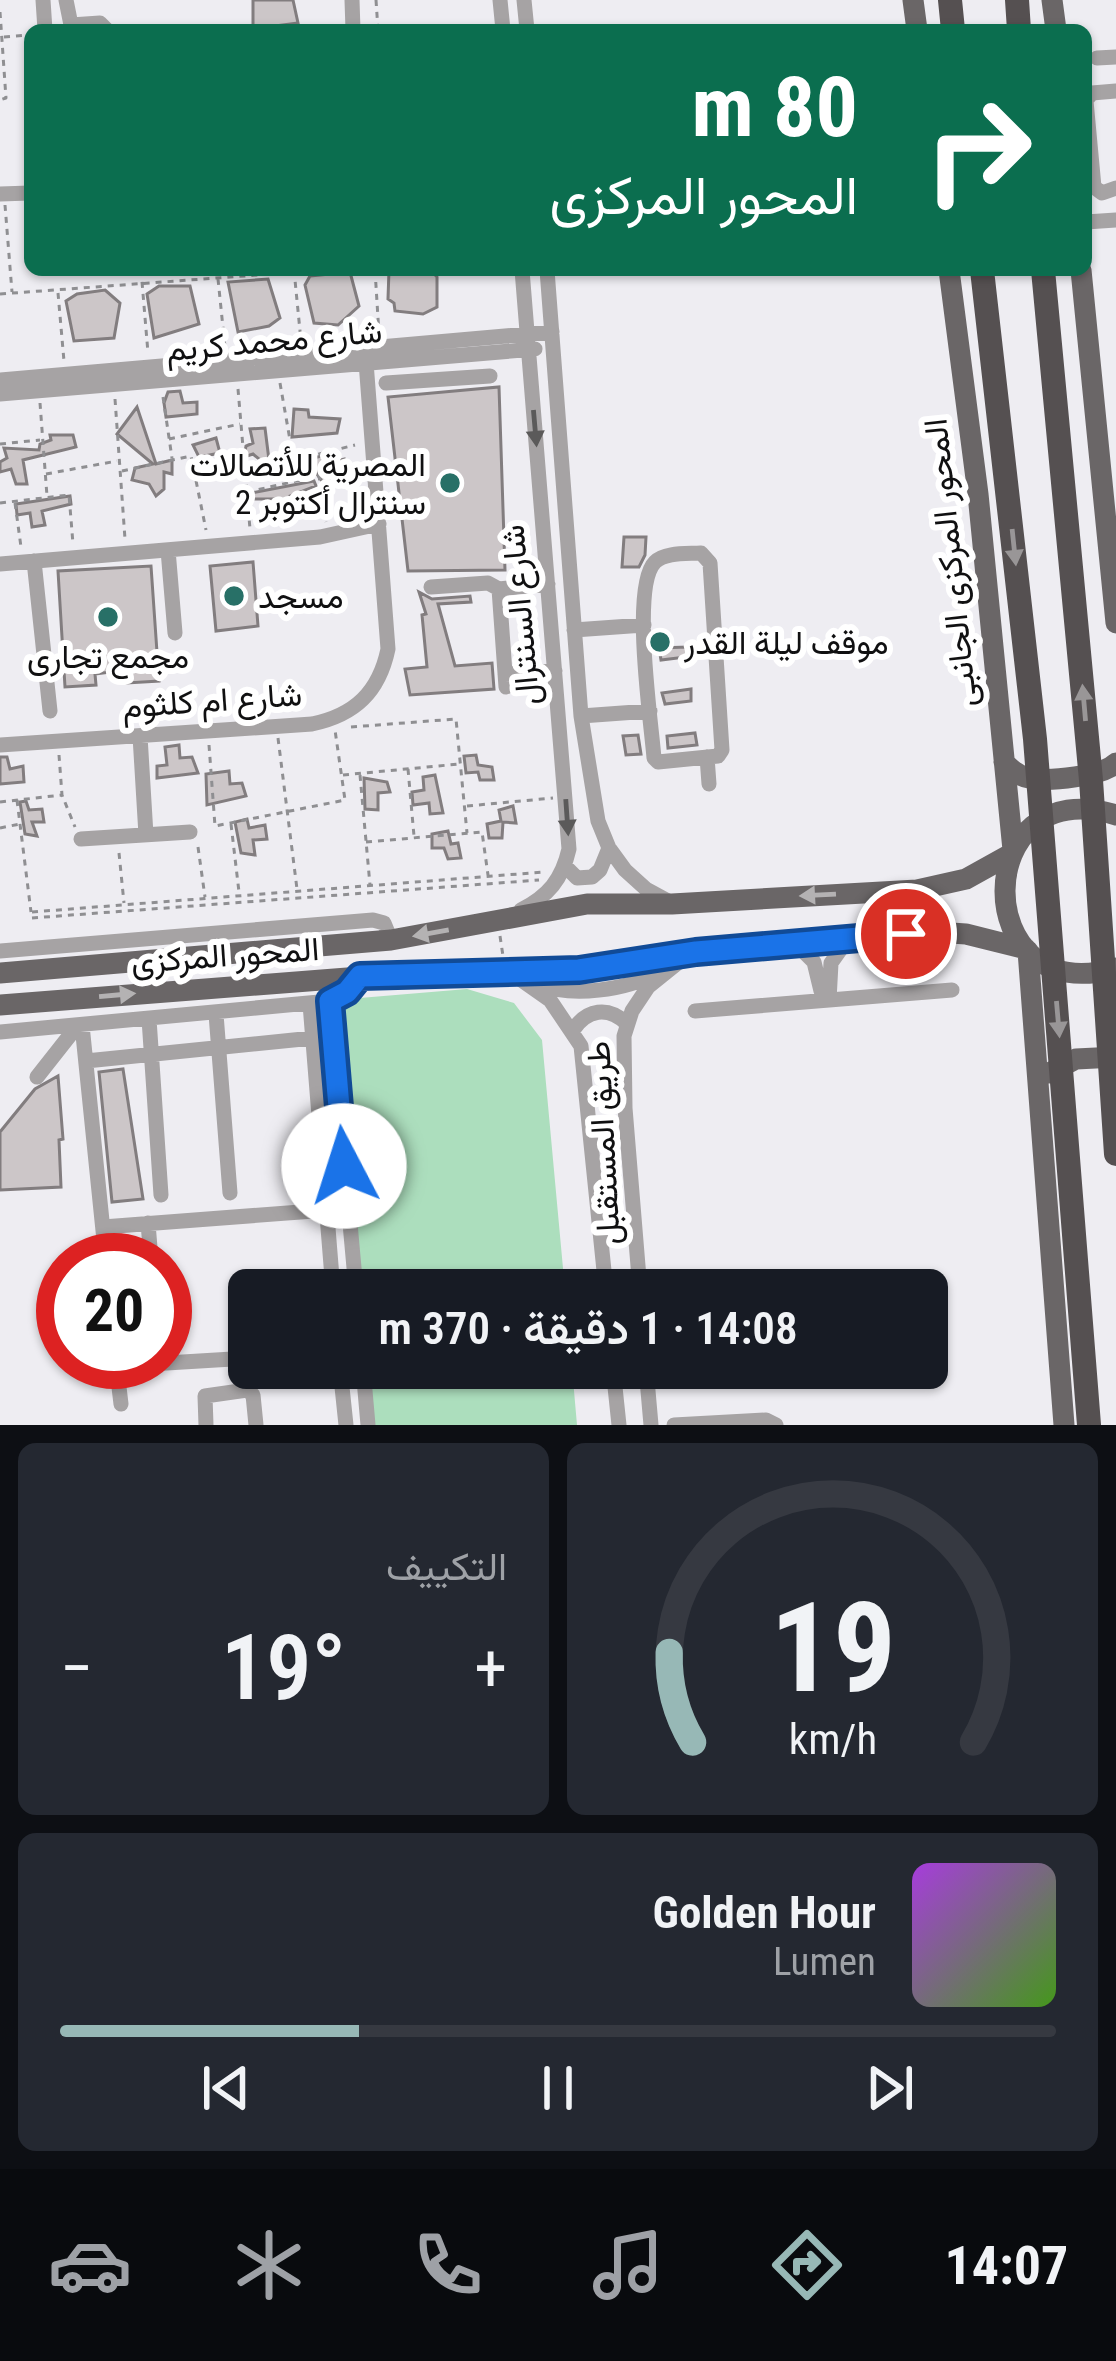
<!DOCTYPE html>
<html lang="ar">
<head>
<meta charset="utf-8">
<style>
  :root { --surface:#171b24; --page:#242831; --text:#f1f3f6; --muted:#9ea1a6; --line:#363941; --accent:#97b8b6 }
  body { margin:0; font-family:"Roboto Condensed",Vazirmatn,sans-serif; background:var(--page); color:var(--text); direction:rtl; height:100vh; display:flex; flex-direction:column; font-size:45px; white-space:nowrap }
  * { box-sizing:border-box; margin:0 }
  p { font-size:39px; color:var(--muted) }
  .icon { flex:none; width:66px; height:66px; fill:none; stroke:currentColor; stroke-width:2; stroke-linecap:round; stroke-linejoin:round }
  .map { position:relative; height:1425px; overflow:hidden; direction:ltr }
  .details { display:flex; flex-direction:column; gap:18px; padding:18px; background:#0d0f14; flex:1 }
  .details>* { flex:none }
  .banner { position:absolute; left:24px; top:24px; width:1068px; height:252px; border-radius:18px; box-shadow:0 3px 9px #0004; direction:rtl; background:#0b6e4f; color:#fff; overflow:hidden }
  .speed { position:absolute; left:36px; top:1233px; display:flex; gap:24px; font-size:60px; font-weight:700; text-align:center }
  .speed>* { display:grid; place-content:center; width:156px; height:156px; border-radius:50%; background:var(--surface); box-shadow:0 3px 9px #0004; line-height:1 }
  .speed .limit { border:18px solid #d22; background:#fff; color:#111 }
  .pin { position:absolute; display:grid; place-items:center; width:102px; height:102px; color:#fff; margin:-51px; border:6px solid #fff; border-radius:50%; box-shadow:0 3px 12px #0007 }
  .me { position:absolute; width:132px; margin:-66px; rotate:355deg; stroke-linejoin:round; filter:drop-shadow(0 0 9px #0008) }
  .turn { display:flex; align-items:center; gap:42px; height:252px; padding:0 36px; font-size:54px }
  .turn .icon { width:156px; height:156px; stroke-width:2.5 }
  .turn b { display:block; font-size:84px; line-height:102px }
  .big { font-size:90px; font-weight:600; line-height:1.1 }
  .details .tile { flex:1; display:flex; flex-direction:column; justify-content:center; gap:18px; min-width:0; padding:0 42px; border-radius:18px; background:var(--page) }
  .details .dial { align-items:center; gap:0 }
  .dial svg { height:312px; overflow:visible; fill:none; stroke:var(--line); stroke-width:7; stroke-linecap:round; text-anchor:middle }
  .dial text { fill:var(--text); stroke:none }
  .song { display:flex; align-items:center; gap:36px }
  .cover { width:144px; height:144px; border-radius:18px; background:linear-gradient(135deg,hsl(280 70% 55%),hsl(100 70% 35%)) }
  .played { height:12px; border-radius:6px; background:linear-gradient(90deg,var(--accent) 30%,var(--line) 30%) }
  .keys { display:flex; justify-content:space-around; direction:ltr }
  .heat { display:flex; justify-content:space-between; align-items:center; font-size:66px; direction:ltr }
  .details .tiles { flex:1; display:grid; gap:18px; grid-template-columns:1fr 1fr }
  .tile:last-child { grid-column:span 2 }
  .trip { position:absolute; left:228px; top:1269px; width:720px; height:120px; border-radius:18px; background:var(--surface); box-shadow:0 3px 9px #0004; font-weight:600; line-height:120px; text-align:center; direction:rtl }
  .dock { display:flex; height:192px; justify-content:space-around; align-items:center; background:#090b0e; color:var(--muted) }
  .dock .icon { width:84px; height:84px }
  .dock .on { color:var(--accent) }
  .dock b { font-size:54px; color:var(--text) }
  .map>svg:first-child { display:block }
  .green { fill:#acdebd }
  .building { fill:#ccc6c8; stroke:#827d7f; stroke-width:3 }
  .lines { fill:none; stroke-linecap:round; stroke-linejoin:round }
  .path { stroke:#8f8f92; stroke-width:3; stroke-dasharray:6 6; stroke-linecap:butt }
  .minor { stroke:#a6a3a4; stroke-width:15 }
  .major { stroke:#6a6667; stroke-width:21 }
  .highway { stroke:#555051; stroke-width:24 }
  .oneway { fill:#5b5a5a }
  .oneway2 { fill:#999697 }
  .oneway3 { fill:#b4b2b3 }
  .route-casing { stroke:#114b97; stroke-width:30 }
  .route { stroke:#1a73e8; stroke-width:21 }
  .poi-dot { fill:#287067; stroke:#fff; stroke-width:4.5 }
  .labels { text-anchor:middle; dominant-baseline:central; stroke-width:12; stroke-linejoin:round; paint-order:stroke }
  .street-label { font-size:33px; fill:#101011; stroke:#fff }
  .poi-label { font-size:33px; fill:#101011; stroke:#fff; text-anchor:start }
</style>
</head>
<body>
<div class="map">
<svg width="1116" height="1425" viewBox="0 0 1116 1425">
  <rect width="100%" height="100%" fill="#eeedf2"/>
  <!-- green -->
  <path class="green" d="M467,989L514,1003L542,1040L565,1290H362L336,1000Z
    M369,1368H572L577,1425H374Z"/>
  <!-- building -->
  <path class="building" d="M253,0H293L298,23L253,29Z
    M389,270H431L437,277V307L423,314L395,311L394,303L388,299Z
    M350,272L359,306L338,325L314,323L305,285L310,276Z
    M268,279L280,318L269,326L238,332L228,282Z
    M159,286H190L199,324L154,338L147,294Z
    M105,290L120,303L114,338L74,341L66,301L77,294Z
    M499,387L505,570L408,571L388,397Z
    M180,391L183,403L197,402V414L166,417L164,403L168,392Z
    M137,407L156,464L172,460V474L164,472V489L156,496L149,484L132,480L135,468L153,464L117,434Z
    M294,409L308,410L309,417L340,419L337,433L292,437Z
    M265,428L270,468L253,454L244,457L246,446L253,443L250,429Z
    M50,435H73L76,447L23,460L27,484H16L11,469L0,472V462L7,458L4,448L39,450L40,444L51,440Z
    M216,438L220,453L199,457L193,445Z
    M326,455V463L344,459V474L332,476L331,494L317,474L313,458Z
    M314,481L316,486L290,496V509H275L274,499H252L251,493Z
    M70,496L71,504L42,511L45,525L32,527L30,513L17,515L16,504Z
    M624,537H646L645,555L639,567H622Z
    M253,562L258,626L216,631L210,566Z
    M151,566L159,681L127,683L126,670L95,674L96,685L65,687L58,571Z
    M419,592L432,599L470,596L471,602L438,604L455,666L492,663L494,689L410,695L405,669L427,667L422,615L426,614Z
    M687,647L686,657L661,660L659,648Z
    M691,689V701L665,704L662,693Z
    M695,733L697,745L668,748L667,736Z
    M638,735L641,754L626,755L623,736Z
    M179,745L180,758L192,757L198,773L157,778V766L167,765L165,747Z
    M476,755L478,765L492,767L494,780H480L478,772L466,773L464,756Z
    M0,757H7L10,769L23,766L24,782L0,784Z
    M229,771L230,784L242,783L246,796L207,805L206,774Z
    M435,775L443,813L430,814L429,803L413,805L412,792L424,790L423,777Z
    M364,778L387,782L390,792L378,793V810L365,809Z
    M26,801L29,810L42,809L44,822H32L37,836L25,834L20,802Z
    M513,806L516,823L503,822L502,838H489L487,824L501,821L499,810Z
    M247,819L249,828L265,825L267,839L253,840L255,855L241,853L235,822Z
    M448,831L451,844L458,843L461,858L448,859L444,848H432V834Z
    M123,1069L143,1199L112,1202L99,1072Z
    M58,1076L63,1139L59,1140L61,1187L0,1190V1132L35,1089Z"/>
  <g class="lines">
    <!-- path -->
    <path class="path" d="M376,0L378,30
      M0,12L6,98L0,100
      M4,37L30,35
      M5,205L12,292
      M141,270L148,353
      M294,270L301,341
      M375,270L379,334
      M218,279L225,347
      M58,293L64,361
      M0,294L325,270
      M280,383L297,480
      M238,389L250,529
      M163,397L172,458
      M115,399L125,539
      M40,403L47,496
      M169,439L240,424
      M0,444L40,440
      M295,460L355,445
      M122,471L191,456L206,530
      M46,474L117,461
      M247,492L319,476L326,522
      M0,503L69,495L73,544
      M15,503L21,547
      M351,727L456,719L467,833
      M278,738L297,889
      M209,745L215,826L345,800L335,730
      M59,755L62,795L75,827
      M408,769L414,836
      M343,775L459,764
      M360,775L370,885
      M17,800L31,912
      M0,802L62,795
      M467,806L553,798
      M231,824L239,892
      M0,828L20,824
      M366,842L482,832L488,875
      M198,847L205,897
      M119,853L124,903
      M32,912L544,872
      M32,918L539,880
      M500,936L503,956"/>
    <!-- minor -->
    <path class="minor" d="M43,0L45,30
      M66,0L71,25L100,23L107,30
      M352,0L353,30
      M500,0L503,30
      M524,0L527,30
      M1097,58L1116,57
      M1086,100L1092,93L1116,91
      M1086,101L1094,187L1102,193L1116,188
      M0,194L30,193
      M1086,222L1116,220
      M547,270L581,716L598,821L609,848L625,870L646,889L670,902
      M0,380L552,332
      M386,383L490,376
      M0,394L535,349
      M168,550L175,633
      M701,553L710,563L722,750L718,756L658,762L654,758C651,720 631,586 655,562C665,552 687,554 701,553Z
      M34,561L50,711
      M0,564L320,537L379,524
      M431,587L488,583L499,589L506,687
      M499,589L548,584
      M574,630L644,625
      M505,674L555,671
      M581,716L650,711
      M140,736L146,835
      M0,745L312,724C355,715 379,692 388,649L366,362
      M707,757L709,784
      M81,839L190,832
      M565,866L577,878L592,877L600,870L609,848
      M521,910C548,896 562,880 569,849L522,270
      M795,943L814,962L821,991
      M0,951L373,920L384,923L391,940
      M513,974L550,1000L581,1046L606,1290
      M540,984C571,998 627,990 656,973
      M829,1000L831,963L848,939
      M330,1001L356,1290
      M310,1004L333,1290
      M695,1011L952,990
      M216,1014L230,1193
      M149,1019L161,1195
      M82,1025L106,1260
      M573,1030C587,1009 608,1006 626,1023
      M0,1032L330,1001L347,992L360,977
      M86,1061L313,1038
      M37,1077L78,1025
      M148,1223L151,1260
      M103,1227L327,1210
      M640,1290L625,1108L624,1036L632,1011L648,987L684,958
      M116,1362L121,1404
      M117,1366L249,1358
      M340,1368L346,1425
      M363,1368L368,1425
      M613,1368L619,1425
      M646,1368L651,1425
      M206,1425L205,1396L247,1390L253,1395L256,1425
      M674,1425L766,1420L776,1425"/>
    <!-- major -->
    <path class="major" d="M913,0L917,30
      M1052,0L1056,30
      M949,270L978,494L1013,850
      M1081,270L1116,623
      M1004,762C1011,770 1019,776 1029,778C1049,782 1103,776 1116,763
      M1116,815C969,769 967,1012 1116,968
      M1028,951L1064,1425
      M0,973L391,940L587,904H672L917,890L966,879L1011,854
      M0,1005L360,977L579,970L696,952L936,932L966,934L1026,949
      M1049,1073L1076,1059L1116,1057"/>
    <!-- highway -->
    <path class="highway" d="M950,0L953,30
      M1017,0L1019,30
      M982,270L1035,739L1089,1425
      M1043,270L1091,780L1116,1154"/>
  </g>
  <!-- one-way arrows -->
  <defs><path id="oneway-solid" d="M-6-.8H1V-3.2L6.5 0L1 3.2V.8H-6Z" transform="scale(3)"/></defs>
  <g class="oneway">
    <use href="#oneway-solid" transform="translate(535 428) rotate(85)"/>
    <use href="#oneway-solid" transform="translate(567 817) rotate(86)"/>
  </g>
  <g class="oneway2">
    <use href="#oneway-solid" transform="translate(1014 547) rotate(84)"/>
    <use href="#oneway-solid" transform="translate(1084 703) rotate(-95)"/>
    <use href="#oneway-solid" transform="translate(1058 1019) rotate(85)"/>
  </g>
  <g class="oneway3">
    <use href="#oneway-solid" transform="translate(818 895) rotate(177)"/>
    <use href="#oneway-solid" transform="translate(431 933) rotate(170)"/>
    <use href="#oneway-solid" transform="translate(117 995) rotate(-5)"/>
  </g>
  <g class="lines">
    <!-- route casing -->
    <g class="route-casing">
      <path id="route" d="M344,1166L330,1001L347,992L360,976L579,970L696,952L906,934"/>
    </g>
    <!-- route -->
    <use href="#route" class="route"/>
  </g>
  <!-- markers -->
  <g class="poi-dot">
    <circle cx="450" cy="483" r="12"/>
    <circle cx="234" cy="596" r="12"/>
    <circle cx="108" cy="617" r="12"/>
    <circle cx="660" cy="642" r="12"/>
  </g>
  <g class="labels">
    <!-- street labels -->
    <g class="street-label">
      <text transform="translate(274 340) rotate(-5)">شارع محمد كريم</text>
      <text transform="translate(950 563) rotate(-96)">المحور المركزى الجانبى</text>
      <text transform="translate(520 615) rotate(-95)">شارع السنترال</text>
      <text transform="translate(212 700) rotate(-4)">شارع ام كلثوم</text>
      <text transform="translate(225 955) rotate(-4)">المحور المركزى</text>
      <text transform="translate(603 1143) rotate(-93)">طريق المستقبل</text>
    </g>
    <!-- poi labels -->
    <g class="poi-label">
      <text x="426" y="464" text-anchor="end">المصرية للأتصالات<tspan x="426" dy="38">سنترال أكتوبر 2</tspan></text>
      <text x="258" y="596">مسجد</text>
      <text x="684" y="642">موقف ليلة القدر</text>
      <text x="108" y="656" text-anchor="middle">مجمع تجارى</text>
    </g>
  </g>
</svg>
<div class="speed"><div class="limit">20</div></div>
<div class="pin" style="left:906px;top:934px;background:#d93025"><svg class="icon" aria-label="arrive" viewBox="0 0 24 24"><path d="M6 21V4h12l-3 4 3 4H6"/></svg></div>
<svg class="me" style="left:344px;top:1166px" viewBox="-20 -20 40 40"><circle r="19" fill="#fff"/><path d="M0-13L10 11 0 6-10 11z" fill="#1a73e8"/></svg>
<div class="trip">14:08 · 1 دقيقة · 370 m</div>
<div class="banner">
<div class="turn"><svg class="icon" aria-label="right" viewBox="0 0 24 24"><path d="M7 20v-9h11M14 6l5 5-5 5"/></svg><div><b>80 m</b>المحور المركزى</div></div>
</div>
</div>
<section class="details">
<div class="tiles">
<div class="tile dial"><svg viewBox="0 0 100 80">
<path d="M14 69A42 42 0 1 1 86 69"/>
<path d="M14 69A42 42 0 0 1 8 46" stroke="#97b8b6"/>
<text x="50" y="56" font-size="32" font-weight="700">19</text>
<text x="50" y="72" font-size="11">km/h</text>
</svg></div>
<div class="tile"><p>التكييف</p>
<div class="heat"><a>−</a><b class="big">19°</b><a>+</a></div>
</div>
<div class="tile">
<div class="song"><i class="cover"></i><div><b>Golden Hour</b><p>Lumen</p></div></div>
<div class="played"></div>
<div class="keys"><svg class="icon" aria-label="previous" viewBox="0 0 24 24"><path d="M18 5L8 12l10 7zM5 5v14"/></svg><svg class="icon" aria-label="pause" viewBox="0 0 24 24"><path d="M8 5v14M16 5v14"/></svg><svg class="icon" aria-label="next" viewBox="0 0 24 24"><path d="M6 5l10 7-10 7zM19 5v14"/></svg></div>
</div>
</div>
</section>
<nav class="dock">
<b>14:07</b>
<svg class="icon on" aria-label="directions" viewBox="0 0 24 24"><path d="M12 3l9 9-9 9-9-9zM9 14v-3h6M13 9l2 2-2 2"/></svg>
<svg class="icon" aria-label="music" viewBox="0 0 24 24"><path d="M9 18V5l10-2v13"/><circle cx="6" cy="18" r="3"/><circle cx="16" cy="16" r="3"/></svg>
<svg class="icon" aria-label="phone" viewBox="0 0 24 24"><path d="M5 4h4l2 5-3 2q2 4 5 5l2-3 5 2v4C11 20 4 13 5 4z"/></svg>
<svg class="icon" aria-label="climate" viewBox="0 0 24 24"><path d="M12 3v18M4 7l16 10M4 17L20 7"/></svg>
<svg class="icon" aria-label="car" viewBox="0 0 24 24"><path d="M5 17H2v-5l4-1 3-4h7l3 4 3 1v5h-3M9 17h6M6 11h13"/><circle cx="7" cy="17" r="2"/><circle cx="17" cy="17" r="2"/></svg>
</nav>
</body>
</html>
